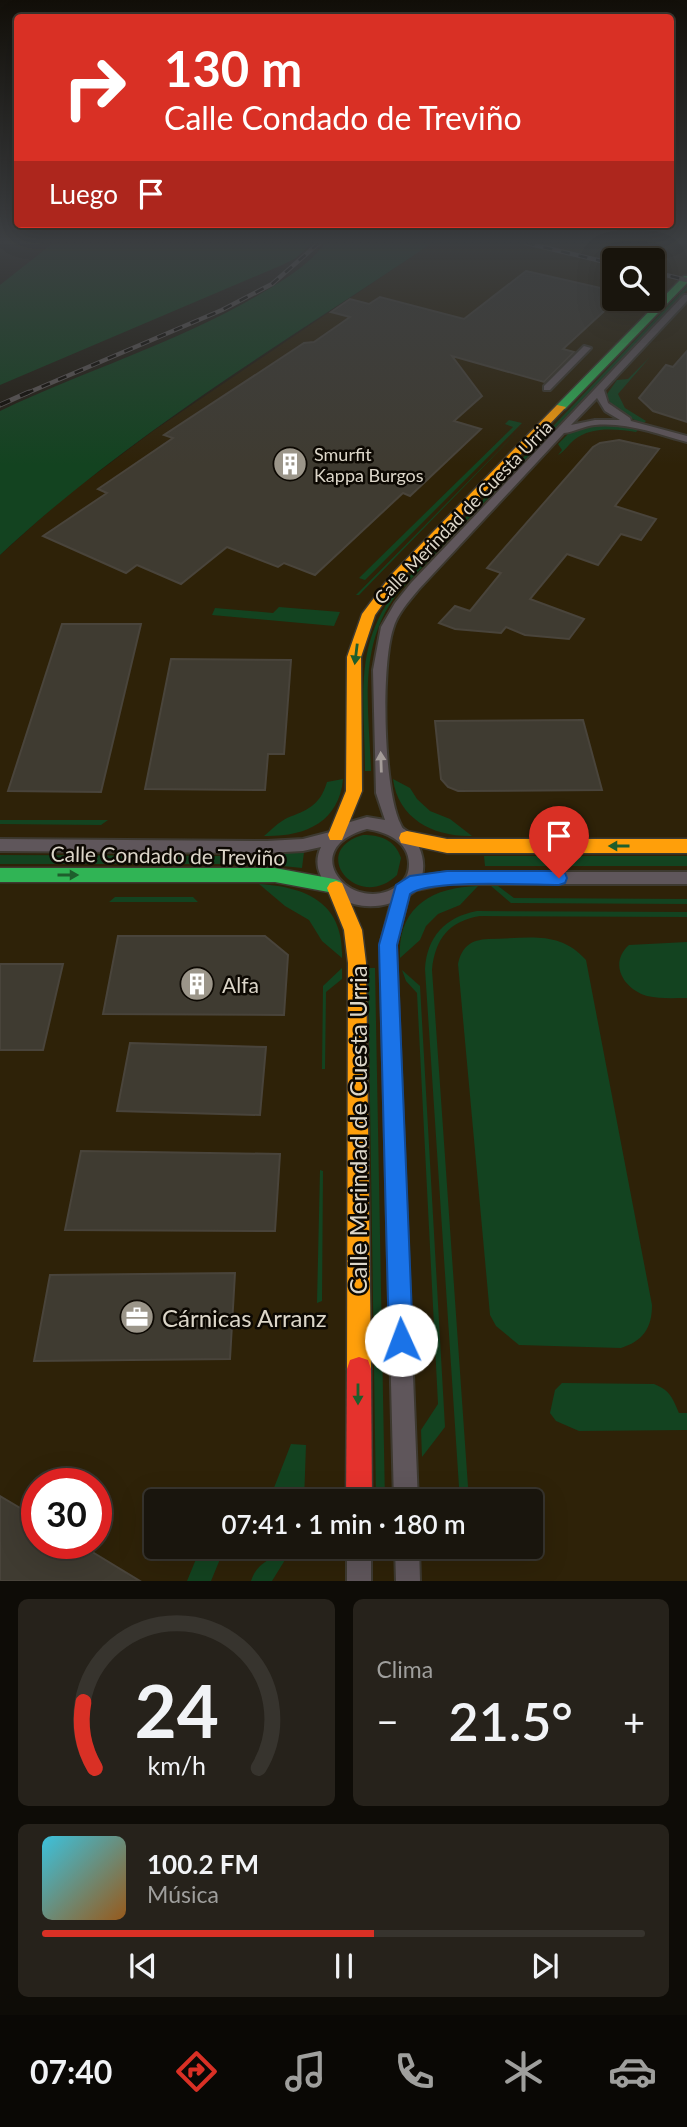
<!DOCTYPE html>
<html lang="es">
<head>
<meta charset="utf-8">
<style>
  :root { --surface:#19150d; --page:#26221b; --text:#f1f3f6; --muted:#9f9f9d; --line:#37342e; --accent:#d93025 }
  body { margin:0; font-family:Lato,sans-serif; background:var(--page); color:var(--text); height:100vh; display:flex; flex-direction:column; font-size:26px; white-space:nowrap }
  * { box-sizing:border-box; margin:0 }
  p { font-size:23px; color:var(--muted) }
  .icon { flex:none; width:38px; height:38px; fill:none; stroke:currentColor; stroke-width:2; stroke-linecap:round; stroke-linejoin:round }
  .map { position:relative; height:1581px; overflow:hidden }
  .details { display:flex; flex-direction:column; gap:18px; padding:18px; background:#0e0c07; flex:1 }
  .details>* { flex:none }
  .top-card { position:absolute; left:14px; top:14px; width:660px; height:214px; border-radius:7px; box-shadow:0 7px 28px #0002,0 0 0 2px var(--line); background:#d93025; color:#fff; overflow:hidden }
  .controls { position:absolute; left:602px; top:248px; display:grid; gap:14px }
  .controls a { display:grid; place-items:center; width:63px; height:63px; border-radius:7px; background:var(--surface); box-shadow:0 7px 28px #0002,0 0 0 2px var(--line); font-size:35px }
  .speed { position:absolute; left:21px; top:1468px; display:flex; gap:14px; font-size:35px; font-weight:700; text-align:center }
  .speed>* { display:grid; place-content:center; width:91px; height:91px; border-radius:50%; background:var(--surface); box-shadow:0 7px 28px #0002,0 0 0 2px var(--line); line-height:1 }
  .speed .limit { border:10px solid #d22; background:#fff; color:#111 }
  .pin { position:absolute; display:grid; place-items:center; width:60px; height:60px; color:#fff; margin:-72px -30px; border-radius:50% 50% 50% 0; rotate:-45deg; box-shadow:0 0 7px #0007 }
  .pin .icon { rotate:45deg }
  .me { position:absolute; width:77px; margin:-38px; rotate:358deg; stroke-linejoin:round; filter:drop-shadow(0 0 5px #0008) }
  .turn { display:flex; align-items:center; gap:24px; height:147px; padding:0 35px; font-size:32px }
  .turn .icon { width:91px; height:91px; stroke-width:2.5 }
  .turn b { display:block; font-size:49px; line-height:60px }
  .then { display:flex; align-items:center; height:66px; padding:0 35px; background:#0003; gap:14px; font-size:26px }
  .big { font-size:52px; font-weight:600; line-height:1.1 }
  .details .tile { flex:1; display:flex; flex-direction:column; justify-content:center; gap:10px; min-width:0; padding:0 24px; border-radius:10px; background:var(--page) }
  .details .dial { align-items:center; gap:0 }
  .dial svg { height:182px; overflow:visible; fill:none; stroke:var(--line); stroke-width:7; stroke-linecap:round; text-anchor:middle }
  .dial text { fill:var(--text); stroke:none }
  .song { display:flex; align-items:center; gap:21px }
  .cover { width:84px; height:84px; border-radius:10px; background:linear-gradient(135deg,hsl(190 70% 55%),hsl(30 70% 35%)) }
  .played { height:7px; border-radius:4px; background:linear-gradient(90deg,var(--accent) 55%,var(--line) 55%) }
  .keys { display:flex; justify-content:space-around; direction:ltr }
  .heat { display:flex; justify-content:space-between; align-items:center; font-size:38px; direction:ltr }
  .details .tiles { flex:1; display:grid; gap:18px; grid-template-columns:1fr 1fr }
  .tile:last-child { grid-column:span 2 }
  .trip { position:absolute; left:144px; top:1489px; width:399px; height:70px; border-radius:7px; background:var(--surface); box-shadow:0 7px 28px #0002,0 0 0 2px var(--line); font-weight:600; line-height:70px; text-align:center }
  .tabs { display:flex; height:112px; justify-content:space-around; align-items:center; background:#0a0805; color:var(--muted) }
  .tabs .icon { width:49px; height:49px }
  .tabs .active { color:var(--accent) }
  .tabs b { font-size:32px; color:var(--text) }
  .map>svg:first-child { display:block }
  .built { fill:#2e2208; fill-rule:evenodd }
  .green { fill:#134320 }
  .building { fill:#3f3b31; stroke:#49443b; stroke-width:2 }
  .lines { fill:none; stroke-linecap:round; stroke-linejoin:round }
  .street-casing { stroke:#3d3930; stroke-width:4 }
  .fast-casing { stroke:#3d3930; stroke-width:3 }
  .slow-casing { stroke:#3d3930; stroke-width:3 }
  .jam-casing { stroke:#3d3930; stroke-width:3 }
  .street { fill:#5f565b; fill-rule:evenodd }
  .fast { fill:#30b455; fill-rule:evenodd }
  .slow { fill:#ff9f0a; fill-rule:evenodd }
  .jam { fill:#e5322d; fill-rule:evenodd }
  .rail-far1-casing { stroke:#5d5756; stroke-width:4.5 }
  .rail-casing { stroke:#5d5756; stroke-width:5 }
  .rail-far1 { stroke:#0d0903; stroke-width:2.5; stroke-dasharray:9; stroke-linecap:butt }
  .rail { stroke:#0d0903; stroke-width:3.5; stroke-dasharray:11; stroke-linecap:butt }
  .oneway { fill:#1e5e2c }
  .oneway2 { fill:#a49c98 }
  .route { fill:#1a73e8; stroke:#114b97; stroke-width:2 }
  .labels { text-anchor:middle; dominant-baseline:central; stroke-width:5; stroke-linejoin:round; paint-order:stroke }
  .far-poi-label { font-size:18px; fill:#dcd6c9; stroke:#0d0903; text-anchor:start }
  .far-street-label { font-size:18px; fill:#dcd6c9; stroke:#0d0903 }
  .street-label { font-size:21px; fill:#dcd6c9; stroke:#0d0903 }
  .poi-label { font-size:21px; fill:#dcd6c9; stroke:#0d0903; text-anchor:start }
  .near-street-label { font-size:24px; fill:#dcd6c9; stroke:#0d0903 }
  .near-poi-label { font-size:24px; fill:#dcd6c9; stroke:#0d0903; text-anchor:start }
</style>
</head>
<body>
<div class="map">
<svg width="687" height="1581" viewBox="0 0 687 1581">
  <rect width="100%" height="100%" fill="#211c11"/>
  <!-- built -->
  <path class="built" d="M432,243H687V1581H0V555L62,499L153,431ZM614,261H653V299H614ZM37,1484H96V1544H37ZM156,1502H530V1547H156Z"/>
  <!-- green -->
  <path class="green" d="M53,243H312L296,258L282,265L0,385V285Z
    M325,243H432C285,342 129,434 0,555V411C88,369 183,341 267,290C287,278 311,263 325,243Z
    M687,286V290L397,594C357,647 369,708 371,771H365C365,701 351,641 402,584Z
    M650,357L618,394L625,408L646,421L644,423C629,418 610,411 607,394L617,380L628,379Z
    M509,420L522,423L365,580L359,578L513,427L505,424Z
    M525,424L359,595H356Z
    M590,425H618L639,429L636,432C617,429 591,426 574,440C568,445 564,452 558,455L562,450L558,444L569,433Z
    M279,607L340,612L334,626L212,615L215,608L273,613Z
    M343,779C339,823 304,837 264,836C271,830 279,822 287,818C307,810 320,806 327,782Z
    M393,779L410,788L417,799L430,811L450,819L472,836C434,837 398,819 393,779Z
    M0,820H108L101,825L0,824Z
    M363,835C381,835 395,840 401,858L397,875C358,913 307,851 363,835Z
    M304,852L302,868L263,864V855Z
    M0,855L248,856L247,864H0Z
    M484,856H687V866H485Z
    M259,884C307,887 344,903 342,958L322,941L309,920L285,906Z
    M478,886L460,905L438,914L426,926L420,940L400,958C397,907 432,887 478,886Z
    M491,886H498L514,898L687,899V904L511,903Z
    M115,897H193L198,902H109Z
    M477,911L687,912V917L480,916C449,921 435,939 432,970L469,1501L460,1502L425,969C427,937 445,917 477,911Z
    M488,939C526,939 559,929 586,960L652,1305C652,1328 643,1341 621,1348L519,1345L496,1326L490,1315L458,964C462,946 471,940 488,939Z
    M687,942V998C674,998 660,999 647,996C624,989 608,964 629,945Z
    M342,968V979L326,992L325,1069H322L323,986Z
    M368,968H375L385,1502L376,1501Z
    M402,970L420,986L445,1427L422,1457L421,1430L438,1404L417,993L406,981Z
    M320,1170L323,1171L322,1301L317,1303Z
    M562,1383L654,1384C670,1390 673,1399 679,1413H687V1430L579,1431L556,1421L550,1413L555,1390Z
    M291,1444L306,1445L304,1501H274L270,1498Z
    M201,1547H225L211,1581H187Z
    M278,1547H293L272,1581H251C258,1560 272,1563 278,1547Z"/>
  <!-- building -->
  <path class="building" d="M526,271L614,291V302L563,349L574,352L544,382L452,356L482,396L454,421L481,429L410,496L403,493L315,575L284,563L278,567L227,547L181,584L137,565L126,573L43,536L107,493L98,489L173,438L164,435L304,343L314,342L350,317L331,312L350,299L369,304L380,297L464,319Z
    M687,351V422L653,411L639,398L666,365L673,367Z
    M619,440L659,449L615,506L656,519L641,540L621,534L598,565L567,554L530,599L584,619L569,639L525,635L506,627L501,633L455,629L439,623L455,606L470,611L501,573L487,568L593,447L600,443Z
    M62,624H141L101,792L8,791Z
    M171,659L291,660L284,754H268L265,790L145,789Z
    M583,720L602,790L458,791L448,787L441,779L435,721Z
    M118,936H265L288,955L284,1015L103,1014Z
    M0,964H63L43,1050H0Z
    M130,1043L266,1047L260,1115L117,1111Z
    M81,1151L280,1154L275,1231L65,1230Z
    M235,1273L230,1359L34,1361L50,1275Z
    M0,1496L37,1518V1544H79L140,1581H0Z"/>
  <g class="lines">
    <!-- street casing -->
    <g class="street-casing">
      <path id="street" d="M684,295H687V301L604,390L608,403L630,418L631,421L687,436V442C657,434 627,422 595,425C584,426 574,432 564,433L419,589C409,601 397,614 393,629C381,666 383,791 401,825C403,830 404,828 408,832C420,843 426,860 422,876L447,872H687V884H447L416,890L409,895L396,945L418,1502H394L380,945L391,903C362,912 332,902 320,874C316,865 317,855 321,847L303,851L267,853L0,851V839L267,841L303,839L330,832L340,825L367,817L385,820L376,793L373,670L381,627L395,603L411,583ZM597,398L605,411L620,420H595L571,425ZM367,829C386,832 409,841 409,864C409,872 407,878 401,883C357,921 291,850 367,829Z
        M584,346L591,348L550,390H544V386Z
        M347,1547H371V1581H347Z
        M395,1547H419L420,1581H396Z"/>
    </g>
    <!-- fast casing -->
    <g class="fast-casing">
      <path id="fast" d="M684,276H687V283L565,409H557V405Z
        M0,868H275L334,879L340,881L343,886L340,891L334,893L275,882H0Z"/>
    </g>
    <!-- slow casing -->
    <g class="slow-casing">
      <path id="slow" d="M557,405L566,407L400,580L375,615L361,657L362,791L342,840H330L328,835L346,791L347,657L362,614L392,574Z
        M407,831L447,839H687V853H447L401,843L399,838L401,833Z
        M336,881L342,883L362,930L366,963L371,1369L368,1378L359,1381L350,1378L347,1369L348,963L344,930L327,888L330,883Z"/>
    </g>
    <!-- jam casing -->
    <g class="jam-casing">
      <path id="jam" d="M359,1357L368,1360L371,1369L372,1502H346L347,1369L350,1360Z"/>
    </g>
    <!-- street -->
    <use href="#street" class="street"/>
    <!-- fast -->
    <use href="#fast" class="fast"/>
    <!-- slow -->
    <use href="#slow" class="slow"/>
    <!-- jam -->
    <use href="#jam" class="jam"/>
    <!-- rail-far1 casing -->
    <g class="rail-far1-casing">
      <path id="rail-far1" d="M526,243L614,264
        M653,272L687,280
        M25,394L222,310L272,284L319,243"/>
    </g>
    <!-- rail casing -->
    <g class="rail-casing">
      <path id="rail" d="M0,405L29,392"/>
    </g>
    <!-- rail-far1 -->
    <use href="#rail-far1" class="rail-far1"/>
    <!-- rail -->
    <use href="#rail" class="rail"/>
  </g>
  <!-- one-way arrows -->
  <defs><path id="oneway-solid" d="M-6-.8H1V-3.2L6.5 0L1 3.2V.8H-6Z" transform="scale(1.75)"/></defs>
  <g class="oneway">
    <use href="#oneway-solid" transform="translate(356 654) rotate(97)"/>
    <use href="#oneway-solid" transform="translate(619 846) rotate(-180)"/>
    <use href="#oneway-solid" transform="translate(68 875)"/>
    <use href="#oneway-solid" transform="translate(358 1394) rotate(90)"/>
  </g>
  <use class="oneway2" href="#oneway-solid" transform="translate(381 762) rotate(-92)"/>
  <!-- sky -->
  <linearGradient id="sky" x2="0" y2="1"><stop stop-color="#120f09"/><stop offset="0.52" stop-color="#3d4043"/><stop offset="1" stop-color="#3d4043" stop-opacity="0"/></linearGradient>
  <rect width="687" height="465" fill="url(#sky)"/>
  <!-- route -->
  <path class="route" d="M447,871H559L565,873L567,878L565,883L559,885C530,885 428,879 410,894L397,945L413,1340L410,1349L401,1352L393,1349L389,1340L379,945L396,885L410,876Z"/>
  <!-- icons -->
  <defs>
    <g id="building-disc" transform="scale(1.75)"><circle r="9.5" fill="#9b9589" stroke="#0d0903"/><path d="M-4-6H4V6H1V3H-1V6H-4ZM-2.5-4.3h1.7v1.8h-1.7ZM.8-4.3h1.7v1.8H.8ZM-2.5-1h1.7V.8h-1.7ZM.8-1h1.7V.8H.8Z" fill="#fff"/></g>
    <g id="office-disc" transform="scale(1.75)"><circle r="9.5" fill="#9b9589" stroke="#0d0903"/><path d="M-6-3h4V-5.5h4V-3h4V5H-6ZM-1-4.5V-3h2v-1.5ZM-6 0V1H6V0Z" fill="#fff"/></g>
  </defs>
  <g fill-rule="evenodd">
    <use href="#building-disc" x="290" y="464"/>
    <use href="#building-disc" x="197" y="984"/>
    <use href="#office-disc" x="137" y="1317"/>
  </g>
  <g class="labels">
    <!-- far-poi labels -->
    <g class="far-poi-label">
      <text x="314" y="454">Smurfit<tspan x="314" dy="21">Kappa Burgos</tspan></text>
    </g>
    <!-- far-street labels -->
    <g class="far-street-label">
      <text transform="translate(463 512) rotate(-46)">Calle Merindad de Cuesta Urria</text>
    </g>
    <!-- street labels -->
    <g class="street-label">
      <text transform="translate(168 855) rotate(1)">Calle Condado de Treviño</text>
    </g>
    <!-- poi labels -->
    <g class="poi-label">
      <text x="222" y="984">Alfa</text>
    </g>
    <!-- near-street labels -->
    <g class="near-street-label">
      <text transform="translate(357 1130) rotate(-90)">Calle Merindad de Cuesta Urria</text>
    </g>
    <!-- near-poi labels -->
    <g class="near-poi-label">
      <text x="162" y="1317">Cárnicas Arranz</text>
    </g>
  </g>
</svg>
<div class="controls">
<a><svg class="icon" aria-label="search" viewBox="0 0 24 24"><circle cx="10" cy="10" r="6"/><path d="M15 15l6 6"/></svg></a>
</div>
<div class="speed"><div class="limit">30</div></div>
<div class="pin" style="left:559px;top:878px;background:#d93025"><svg class="icon" aria-label="arrive" viewBox="0 0 24 24"><path d="M6 21V4h12l-3 4 3 4H6"/></svg></div>
<svg class="me" style="left:401px;top:1340px" viewBox="-20 -20 40 40"><circle r="19" fill="#fff"/><path d="M0-13L10 11 0 6-10 11z" fill="#1a73e8"/></svg>
<div class="trip">07:41 · 1 min · 180 m</div>
<div class="top-card">
<div class="turn"><svg class="icon" aria-label="right" viewBox="0 0 24 24"><path d="M7 20v-9h11M14 6l5 5-5 5"/></svg><div><b>130 m</b>Calle Condado de Treviño</div></div>
<div class="then">Luego<svg class="icon" aria-label="arrive" viewBox="0 0 24 24"><path d="M6 21V4h12l-3 4 3 4H6"/></svg></div>
</div>
</div>
<section class="details">
<div class="tiles">
<div class="tile dial"><svg viewBox="0 0 100 80">
<path d="M14 69A42 42 0 1 1 86 69"/>
<path d="M14 69A42 42 0 0 1 9 40" stroke="#d93025"/>
<text x="50" y="56" font-size="32" font-weight="700">24</text>
<text x="50" y="72" font-size="11">km/h</text>
</svg></div>
<div class="tile"><p>Clima</p>
<div class="heat"><a>−</a><b class="big">21.5°</b><a>+</a></div>
</div>
<div class="tile">
<div class="song"><i class="cover"></i><div><b>100.2 FM</b><p>Música</p></div></div>
<div class="played"></div>
<div class="keys"><svg class="icon" aria-label="previous" viewBox="0 0 24 24"><path d="M18 5L8 12l10 7zM5 5v14"/></svg><svg class="icon" aria-label="pause" viewBox="0 0 24 24"><path d="M8 5v14M16 5v14"/></svg><svg class="icon" aria-label="next" viewBox="0 0 24 24"><path d="M6 5l10 7-10 7zM19 5v14"/></svg></div>
</div>
</div>
</section>
<nav class="tabs">
<b>07:40</b>
<svg class="icon active" aria-label="directions" viewBox="0 0 24 24"><path d="M12 3l9 9-9 9-9-9zM9 14v-3h6M13 9l2 2-2 2"/></svg>
<svg class="icon" aria-label="music" viewBox="0 0 24 24"><path d="M9 18V5l10-2v13"/><circle cx="6" cy="18" r="3"/><circle cx="16" cy="16" r="3"/></svg>
<svg class="icon" aria-label="phone" viewBox="0 0 24 24"><path d="M5 4h4l2 5-3 2q2 4 5 5l2-3 5 2v4C11 20 4 13 5 4z"/></svg>
<svg class="icon" aria-label="climate" viewBox="0 0 24 24"><path d="M12 3v18M4 7l16 10M4 17L20 7"/></svg>
<svg class="icon" aria-label="car" viewBox="0 0 24 24"><path d="M5 17H2v-5l4-1 3-4h7l3 4 3 1v5h-3M9 17h6M6 11h13"/><circle cx="7" cy="17" r="2"/><circle cx="17" cy="17" r="2"/></svg>
</nav>
</body>
</html>
